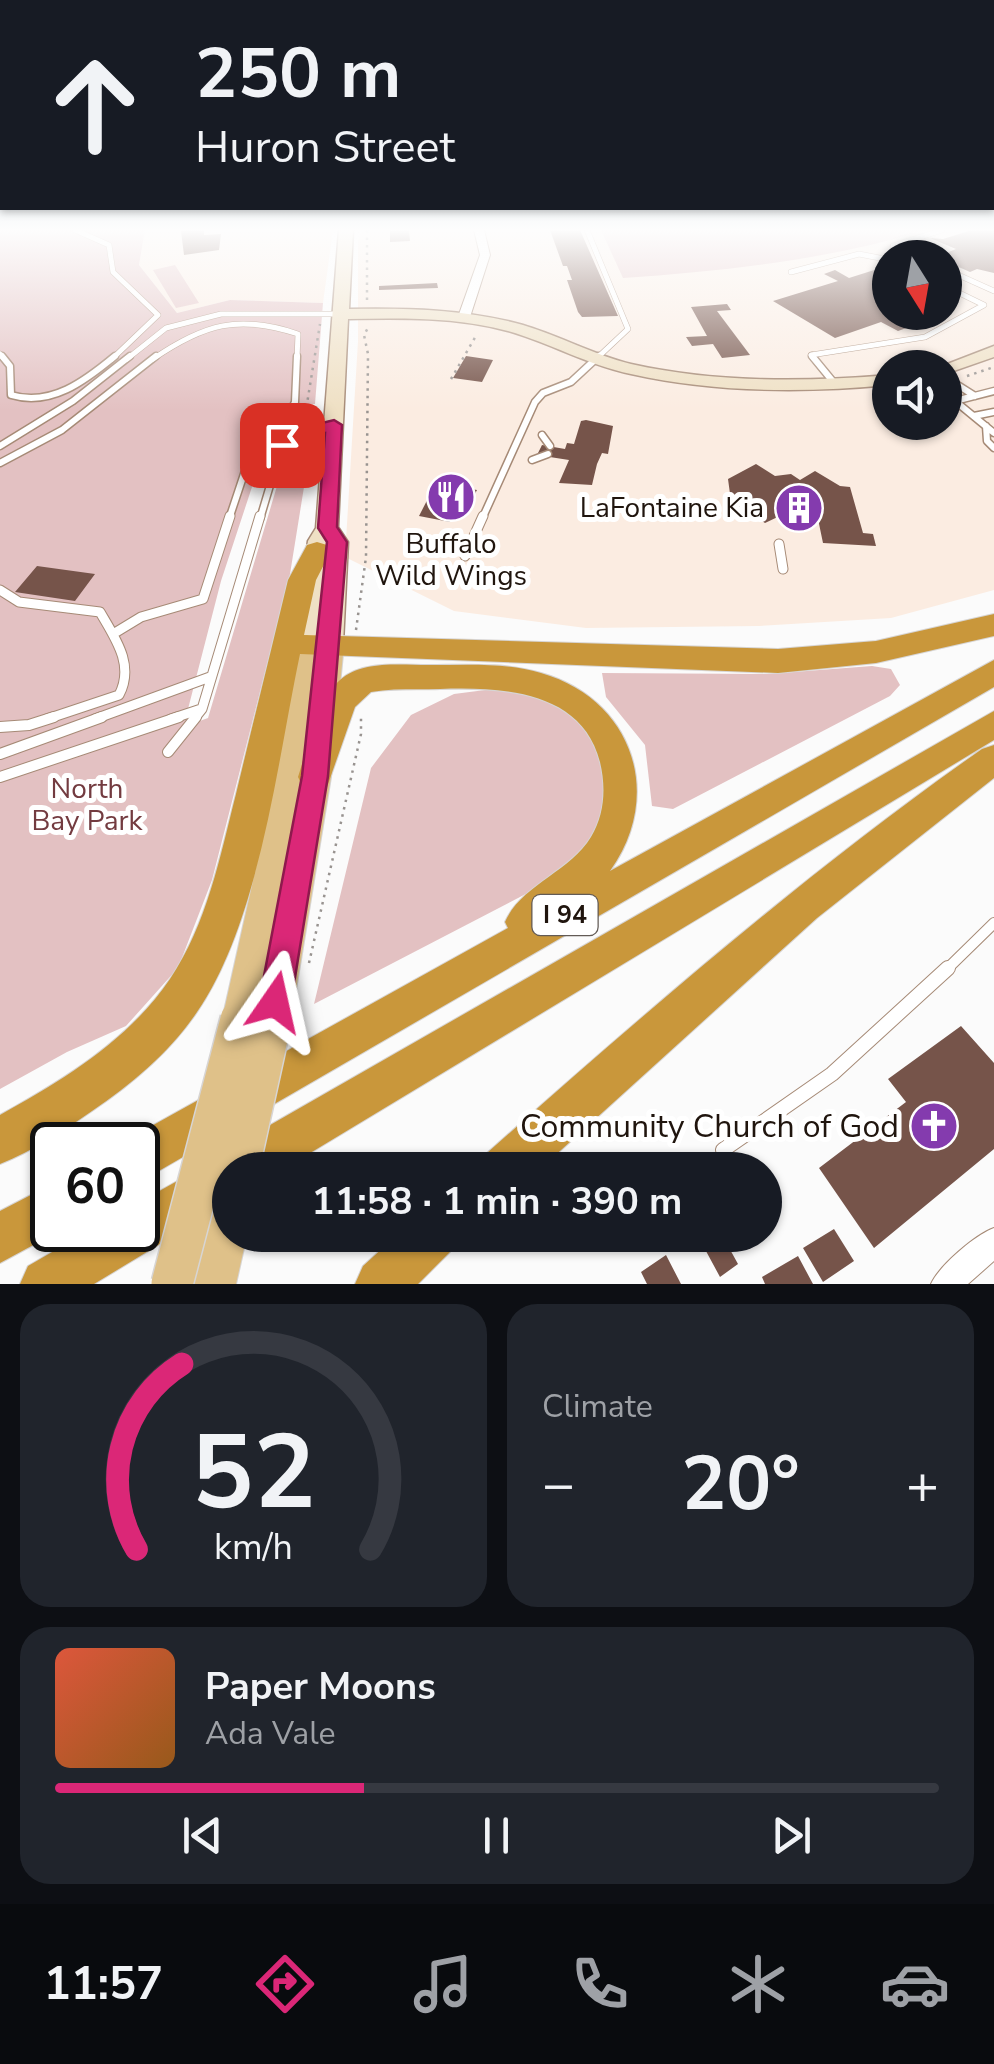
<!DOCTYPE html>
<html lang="en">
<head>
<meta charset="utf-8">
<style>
  :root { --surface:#171b24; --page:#20242c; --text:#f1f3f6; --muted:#9ea1a6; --line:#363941; --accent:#db2777 }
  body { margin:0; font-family:"Nunito Sans",sans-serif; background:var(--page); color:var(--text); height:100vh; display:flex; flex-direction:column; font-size:38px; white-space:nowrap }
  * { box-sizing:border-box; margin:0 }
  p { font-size:32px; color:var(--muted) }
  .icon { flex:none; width:55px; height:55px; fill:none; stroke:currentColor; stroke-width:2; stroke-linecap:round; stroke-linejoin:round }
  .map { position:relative; height:1284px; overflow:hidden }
  .side { display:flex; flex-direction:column; gap:20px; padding:20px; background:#0d0f14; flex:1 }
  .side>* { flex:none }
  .hud { position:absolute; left:0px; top:0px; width:995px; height:210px; box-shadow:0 2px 8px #0004; background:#171b24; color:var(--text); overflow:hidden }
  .needle { width:65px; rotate:169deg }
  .controls { position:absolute; left:872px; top:240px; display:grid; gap:20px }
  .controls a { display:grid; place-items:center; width:90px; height:90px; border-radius:50%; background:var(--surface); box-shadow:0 2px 8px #0004; font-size:50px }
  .speed { position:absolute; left:30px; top:1122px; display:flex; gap:20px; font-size:50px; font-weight:700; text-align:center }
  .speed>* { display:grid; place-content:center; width:130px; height:130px; border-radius:50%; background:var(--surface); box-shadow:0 2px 8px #0004; line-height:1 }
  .speed .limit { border:5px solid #111; border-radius:15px; background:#fff; color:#111 }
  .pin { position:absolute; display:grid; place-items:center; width:85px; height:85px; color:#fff; margin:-42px; border-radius:20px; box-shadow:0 5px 15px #0006 }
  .me { position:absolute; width:110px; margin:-55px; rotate:11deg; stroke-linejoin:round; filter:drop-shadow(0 0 8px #0008) }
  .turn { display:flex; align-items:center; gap:35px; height:210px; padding:0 30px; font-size:45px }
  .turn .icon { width:130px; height:130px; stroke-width:2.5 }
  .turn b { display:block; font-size:70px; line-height:85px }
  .big { font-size:75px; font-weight:700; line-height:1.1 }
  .side .tile { flex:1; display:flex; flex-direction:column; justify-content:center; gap:15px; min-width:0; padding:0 35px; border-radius:30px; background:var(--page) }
  .side .dial { align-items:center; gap:0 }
  .dial svg { height:260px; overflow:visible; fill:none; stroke:var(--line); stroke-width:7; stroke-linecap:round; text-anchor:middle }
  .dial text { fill:var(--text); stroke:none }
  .song { display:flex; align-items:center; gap:30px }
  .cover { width:120px; height:120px; border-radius:15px; background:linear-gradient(135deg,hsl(10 70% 55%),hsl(30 70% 35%)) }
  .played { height:10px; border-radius:5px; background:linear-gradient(90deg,var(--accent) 35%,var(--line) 35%) }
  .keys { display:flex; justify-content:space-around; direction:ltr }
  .heat { display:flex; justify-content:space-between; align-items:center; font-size:55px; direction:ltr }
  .side .tiles { flex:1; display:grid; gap:20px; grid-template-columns:1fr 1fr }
  .tile:last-child { grid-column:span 2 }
  .trip { position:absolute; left:212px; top:1152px; width:570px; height:100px; border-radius:50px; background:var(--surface); box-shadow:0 2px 8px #0004; font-weight:700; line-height:100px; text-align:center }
  .dock { display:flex; height:160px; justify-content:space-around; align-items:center; background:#090b0e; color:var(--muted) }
  .dock .icon { width:70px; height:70px }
  .dock .on { color:var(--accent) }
  .dock b { font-size:45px; color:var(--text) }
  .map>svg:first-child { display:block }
  .built { fill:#fbece1; fill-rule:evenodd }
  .green { fill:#e3c1c2 }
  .building { fill:#76544a }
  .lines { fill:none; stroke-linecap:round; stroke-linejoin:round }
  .lane-far4-casing { stroke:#a68a76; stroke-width:6 }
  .lane-far3-casing { stroke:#a68a76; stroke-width:9 }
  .lane-far2-casing { stroke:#a68a76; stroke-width:11 }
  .lane-far1-casing { stroke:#a68a76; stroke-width:12 }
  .lane-casing { stroke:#a68a76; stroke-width:16 }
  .street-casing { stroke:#a68a76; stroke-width:2 }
  .secondary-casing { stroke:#a68a76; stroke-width:3 }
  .primary-casing { stroke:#d7d5d4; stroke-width:2 }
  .highway-casing { stroke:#d7d5d4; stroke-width:2 }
  .path { stroke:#989390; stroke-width:2.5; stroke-dasharray:2.5 5; stroke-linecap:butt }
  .lane-far4 { stroke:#fff; stroke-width:5 }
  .lane-far3 { stroke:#fff; stroke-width:6 }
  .lane-far2 { stroke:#fff; stroke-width:9 }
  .lane-far1 { stroke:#fff; stroke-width:10 }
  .lane { stroke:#fff; stroke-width:14 }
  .street { fill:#fff; fill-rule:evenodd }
  .secondary { fill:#efe0c4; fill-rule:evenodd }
  .primary { fill:#dfc189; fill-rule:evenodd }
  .highway { fill:#c9973b; fill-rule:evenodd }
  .primary-bridge-casing { stroke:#d7d5d4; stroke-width:44; stroke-linecap:butt }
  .primary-bridge { stroke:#dfc189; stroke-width:41 }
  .route { fill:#db2777; stroke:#8e194d; stroke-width:2.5 }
  .labels { text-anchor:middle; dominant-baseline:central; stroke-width:10; stroke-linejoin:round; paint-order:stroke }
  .shield { fill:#fff; stroke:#635b56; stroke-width:2.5 }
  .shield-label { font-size:25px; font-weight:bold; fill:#20150e }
  .poi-label { font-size:28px; fill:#20150e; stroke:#fff; text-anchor:end }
  .park-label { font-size:28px; fill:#733b40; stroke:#fff }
  .near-poi-label { font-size:32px; fill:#20150e; stroke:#fff; text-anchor:end }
</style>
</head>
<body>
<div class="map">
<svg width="994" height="1284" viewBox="0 0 994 1284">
  <rect width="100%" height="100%" fill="#fbfbfb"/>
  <!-- built -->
  <path class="built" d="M145,230H333L323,303L230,300L177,313L139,265Z
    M362,230H994V590L891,618L759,626L586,628L454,611L345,557L358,341V241ZM890,258H945V312H890ZM890,368H945V422H890Z"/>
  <!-- green -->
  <path class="green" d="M0,230H145L139,265L177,313L230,300L323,303L315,404L279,405L221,581L188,709L186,726L208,718L288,449L308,437L309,456L290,574L212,880L178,968L126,1026L67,1052L0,1089Z
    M601,230H926C827,260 725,271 623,278Z
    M175,265L199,303L176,308L153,270Z
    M872,666L891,669L900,685L890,696L673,809L652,806L645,745L606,697L602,673L767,674Z
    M493,689L533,696L575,714L602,748L610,803L590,844L543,885L314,1004L371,768L411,715L454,694Z"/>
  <!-- building -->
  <path class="building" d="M204,230V235L221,234L219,250L184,255L181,231Z
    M390,230H409L410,241L390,242Z
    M550,230H580L618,316L582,317L578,312L567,280H572L567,266H563Z
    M972,230H994V273L977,269L970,272L945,261V258H934L956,249L930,238L943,239Z
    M890,265V312H913L928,320L898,331L881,322L835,338L773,301L838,281L824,274L835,270L849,278Z
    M437,283L438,288L379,290V286Z
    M727,304L731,310L717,311L750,355L722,358L713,344L692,346L686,337L707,336L691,307Z
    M466,356L493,360L482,382L453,378Z
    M586,420L613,426L608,454L602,453L597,464L592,485L559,483L569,460L537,455L542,445L565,449L567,443L574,444L581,421Z
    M756,464L775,476L791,474L800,480L815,471L840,486L850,487L863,533L873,534L876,546L823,543L818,519L784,514L765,523L731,501L728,479Z
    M436,483L477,490L468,507L459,505L450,522L419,516Z
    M37,566L95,574L75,601L15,592Z
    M961,1026L994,1063V1149L874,1248L819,1168L906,1102L888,1079Z
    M834,1229L854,1261L823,1282L803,1248Z
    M708,1235H722L738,1264L720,1277L700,1240Z
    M666,1255L681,1284H647L641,1272Z
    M798,1256L813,1284H765L762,1277Z"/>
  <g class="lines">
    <!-- lane-far4 casing -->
    <g class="lane-far4-casing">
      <path id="lane-far4" d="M75,230L109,245L113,272L158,315L112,359
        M587,230L628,329L596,359
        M918,258L893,246L942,230
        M945,269L994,291
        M791,272L859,254L890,260
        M0,354L4,359
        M127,359L166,328L221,314H340
        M153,359C204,324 239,314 298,334L297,359
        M814,359L811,355L925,337L984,305L945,286"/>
    </g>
    <!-- lane-far3 casing -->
    <g class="lane-far3-casing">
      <path id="lane-far3" d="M2,356L10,366L11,395C51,407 85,381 115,356
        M812,356L835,384
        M945,377L975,396
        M955,401L994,433
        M955,401L994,391
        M974,416L994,412
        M986,426L987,441L994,448
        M542,435L550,446
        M0,446L73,401L130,356
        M532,460L548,454
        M0,463L62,430L156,356
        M229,519L252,450L286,421L295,402L297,356
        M260,519L282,445L295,434L331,426
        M482,519L535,402L543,393L571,382L599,356"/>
    </g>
    <!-- lane-far2 casing -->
    <g class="lane-far2-casing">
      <path id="lane-far2" d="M779,544L783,569
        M465,556L483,516
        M0,590L19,602L100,612C115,638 135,665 119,695L47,719
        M113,634L141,617L203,599L230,516
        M95,719L210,677
        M171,719L201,709
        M194,719L202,709L260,516"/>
    </g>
    <!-- lane-far1 casing -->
    <g class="lane-far1-casing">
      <path id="lane-far1" d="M0,727L29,725L54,717
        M168,752L196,717
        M0,754L102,717
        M0,777L179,717
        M946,970L994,923"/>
    </g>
    <!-- lane casing -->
    <g class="lane-casing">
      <path id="lane" d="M723,1150L832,1074L948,968"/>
    </g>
    <!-- street casing -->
    <g class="street-casing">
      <path id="street" d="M474,230H484L490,255L470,317L464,320L458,317L480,255Z
        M994,1228V1261L968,1284H931C939,1266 975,1235 994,1228Z"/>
    </g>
    <!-- secondary casing -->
    <g class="secondary-casing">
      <path id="secondary" d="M339,230H353L349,309C408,308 466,309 523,325C560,336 594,355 631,364C716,383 804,382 890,375V385C804,393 716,393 631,374C588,365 550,343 508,331C456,317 402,318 348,319L338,527L348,542L343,644L339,651L330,653L319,646L307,654L298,652L294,645L308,541L316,528Z
        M994,346V357L945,374V368H937Z"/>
    </g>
    <!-- primary casing -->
    <g class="primary-casing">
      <path id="primary" d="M330,634L340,637L344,644L331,777L294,1002L289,1016L275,1021L261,1015L255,1034L241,1039L227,1034L222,1020L266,823L293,645L297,638L307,635L318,640Z
        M230,1186V1235H247L236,1284H190L214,1192Z"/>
    </g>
    <!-- highway casing -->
    <g class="highway-casing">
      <path id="highway" d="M317,542L327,545L331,551L316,580L304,635L778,649L876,641L994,614V636L876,663L778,673L300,654C277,763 260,920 197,1012C170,1052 132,1084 92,1111C63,1131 33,1151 0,1164V1115C63,1080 129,1040 170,979C207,924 220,857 236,794C253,723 271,651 288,580L307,545Z
        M994,660V687L138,1183V1145L121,1143L508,928L505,922C521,885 570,872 591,837C605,814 606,787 600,762C582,690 501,687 440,689C417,690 394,688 371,692L355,707L327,787L315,792L303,787L298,777C308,747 315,702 340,680C362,660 401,665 428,665C466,665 504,662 541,673C632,699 665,794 610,871Z
        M994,711V740L282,1170H230V1190L221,1207L94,1284H20L28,1266L90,1230H138V1203L204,1166L215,1170L221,1153Z
        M994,745V778L817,918L539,1170H480L487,1153C647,1011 807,872 982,749Z
        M52,1184V1230H61L0,1263V1211Z
        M397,1235H458L450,1252L418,1284H355L363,1266Z"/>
    </g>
    <!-- path -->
    <path class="path" d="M367,230V300
      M967,376L994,367
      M451,379L477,334
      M304,422L320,324
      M356,630L366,557L368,354L364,335L369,326
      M309,963L361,734V717"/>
    <!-- lane-far4 -->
    <use href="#lane-far4" class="lane-far4"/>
    <!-- lane-far3 -->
    <use href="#lane-far3" class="lane-far3"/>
    <!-- lane-far2 -->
    <use href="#lane-far2" class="lane-far2"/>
    <!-- lane-far1 -->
    <use href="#lane-far1" class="lane-far1"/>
    <!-- lane -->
    <use href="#lane" class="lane"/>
    <!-- street -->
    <use href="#street" class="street"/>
    <!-- secondary -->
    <use href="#secondary" class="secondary"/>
    <!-- primary -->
    <use href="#primary" class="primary"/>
    <!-- highway -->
    <use href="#highway" class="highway"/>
    <!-- primary-bridge casing -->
    <g class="primary-bridge-casing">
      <path id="primary-bridge" d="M238,1170L275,1002
        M172,1284L241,1020"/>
    </g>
    <!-- primary-bridge -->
    <use href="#primary-bridge" class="primary-bridge"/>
  </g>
  <!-- sky -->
  <linearGradient id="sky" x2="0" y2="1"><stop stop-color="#a1c0d0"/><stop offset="0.56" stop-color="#fdfdfd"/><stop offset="1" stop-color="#fdfdfd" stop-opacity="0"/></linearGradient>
  <rect width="994" height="410" fill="url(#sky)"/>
  <!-- route -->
  <path class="route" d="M334,420L342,425L337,527L347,542L328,776L291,1002L286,1013L275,1018L264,1013L259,1002L302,776L327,542L318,528L325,433L301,438L282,450L273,445L289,431Z"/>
  <!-- icons -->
  <defs>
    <g id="restaurant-disc" transform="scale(2.5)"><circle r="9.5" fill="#843bae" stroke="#fff"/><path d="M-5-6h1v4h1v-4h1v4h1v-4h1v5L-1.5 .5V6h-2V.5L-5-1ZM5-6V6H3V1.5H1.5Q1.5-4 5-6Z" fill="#fff"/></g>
    <g id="building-disc" transform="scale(2.5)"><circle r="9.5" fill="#843bae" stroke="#fff"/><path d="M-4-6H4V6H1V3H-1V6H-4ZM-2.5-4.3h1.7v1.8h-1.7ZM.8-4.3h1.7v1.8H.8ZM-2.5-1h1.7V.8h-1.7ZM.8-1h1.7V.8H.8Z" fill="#fff"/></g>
    <g id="church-disc" transform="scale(2.5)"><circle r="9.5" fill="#843bae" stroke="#fff"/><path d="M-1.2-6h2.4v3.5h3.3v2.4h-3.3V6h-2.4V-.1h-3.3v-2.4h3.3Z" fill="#fff"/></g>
  </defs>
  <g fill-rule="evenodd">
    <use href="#restaurant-disc" x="451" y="497"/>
    <use href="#building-disc" x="799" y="508"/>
    <use href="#church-disc" x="934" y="1126"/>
  </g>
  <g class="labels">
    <!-- shield labels -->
    <rect class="shield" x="532.5" y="895" width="65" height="40" rx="8"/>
    <g class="shield-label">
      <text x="565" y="915">I 94</text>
    </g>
    <!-- poi labels -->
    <g class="poi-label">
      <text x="764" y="508">LaFontaine Kia</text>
      <text x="451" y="544" text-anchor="middle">Buffalo<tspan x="451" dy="32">Wild Wings</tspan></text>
    </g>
    <!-- park labels -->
    <g class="park-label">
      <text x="87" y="789">North<tspan x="87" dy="32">Bay Park</tspan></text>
    </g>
    <!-- near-poi labels -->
    <g class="near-poi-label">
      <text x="899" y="1126">Community Church of God</text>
    </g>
  </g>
</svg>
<div class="controls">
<a><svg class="needle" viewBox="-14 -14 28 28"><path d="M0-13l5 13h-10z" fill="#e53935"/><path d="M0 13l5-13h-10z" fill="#9ea1a6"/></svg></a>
<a><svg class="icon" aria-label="sound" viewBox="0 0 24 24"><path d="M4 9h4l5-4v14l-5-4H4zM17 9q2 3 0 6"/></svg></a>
</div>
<div class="speed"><div class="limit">60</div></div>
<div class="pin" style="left:282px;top:445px;background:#d93025"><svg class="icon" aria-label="arrive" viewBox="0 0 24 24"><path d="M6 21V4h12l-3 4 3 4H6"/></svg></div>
<svg class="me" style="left:275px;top:1002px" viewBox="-20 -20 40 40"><path d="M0-17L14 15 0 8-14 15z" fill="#db2777" stroke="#fff" stroke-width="4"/></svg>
<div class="trip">11:58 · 1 min · 390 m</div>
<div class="hud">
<div class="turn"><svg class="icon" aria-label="ahead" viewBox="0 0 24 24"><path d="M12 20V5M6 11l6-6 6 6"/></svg><div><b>250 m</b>Huron Street</div></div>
</div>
</div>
<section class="side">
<div class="tiles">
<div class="tile dial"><svg viewBox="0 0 100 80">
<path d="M14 69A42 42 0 1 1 86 69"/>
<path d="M14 69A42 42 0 0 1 28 12" stroke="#db2777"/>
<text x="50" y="56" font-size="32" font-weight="700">52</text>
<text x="50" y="72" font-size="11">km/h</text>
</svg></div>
<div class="tile"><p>Climate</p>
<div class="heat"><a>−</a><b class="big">20°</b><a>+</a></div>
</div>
<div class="tile">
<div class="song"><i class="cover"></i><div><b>Paper Moons</b><p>Ada Vale</p></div></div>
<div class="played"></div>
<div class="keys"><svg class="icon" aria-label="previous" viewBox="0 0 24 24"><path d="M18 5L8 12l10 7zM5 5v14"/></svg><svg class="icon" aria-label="pause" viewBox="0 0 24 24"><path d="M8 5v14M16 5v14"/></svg><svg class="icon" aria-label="next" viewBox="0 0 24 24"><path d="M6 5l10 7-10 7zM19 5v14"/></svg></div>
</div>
</div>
</section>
<nav class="dock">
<b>11:57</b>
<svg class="icon on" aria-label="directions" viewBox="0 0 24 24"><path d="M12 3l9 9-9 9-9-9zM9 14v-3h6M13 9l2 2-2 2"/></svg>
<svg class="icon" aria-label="music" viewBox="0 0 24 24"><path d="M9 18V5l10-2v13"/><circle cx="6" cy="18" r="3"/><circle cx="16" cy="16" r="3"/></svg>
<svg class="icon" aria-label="phone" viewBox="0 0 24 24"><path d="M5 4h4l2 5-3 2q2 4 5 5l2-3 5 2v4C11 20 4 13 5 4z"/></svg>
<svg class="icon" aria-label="climate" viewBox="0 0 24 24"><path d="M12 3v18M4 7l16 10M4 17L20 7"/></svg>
<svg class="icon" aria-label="car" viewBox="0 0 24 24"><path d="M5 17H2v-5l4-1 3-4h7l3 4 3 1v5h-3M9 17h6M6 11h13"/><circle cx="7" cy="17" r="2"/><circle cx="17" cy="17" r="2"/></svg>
</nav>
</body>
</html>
